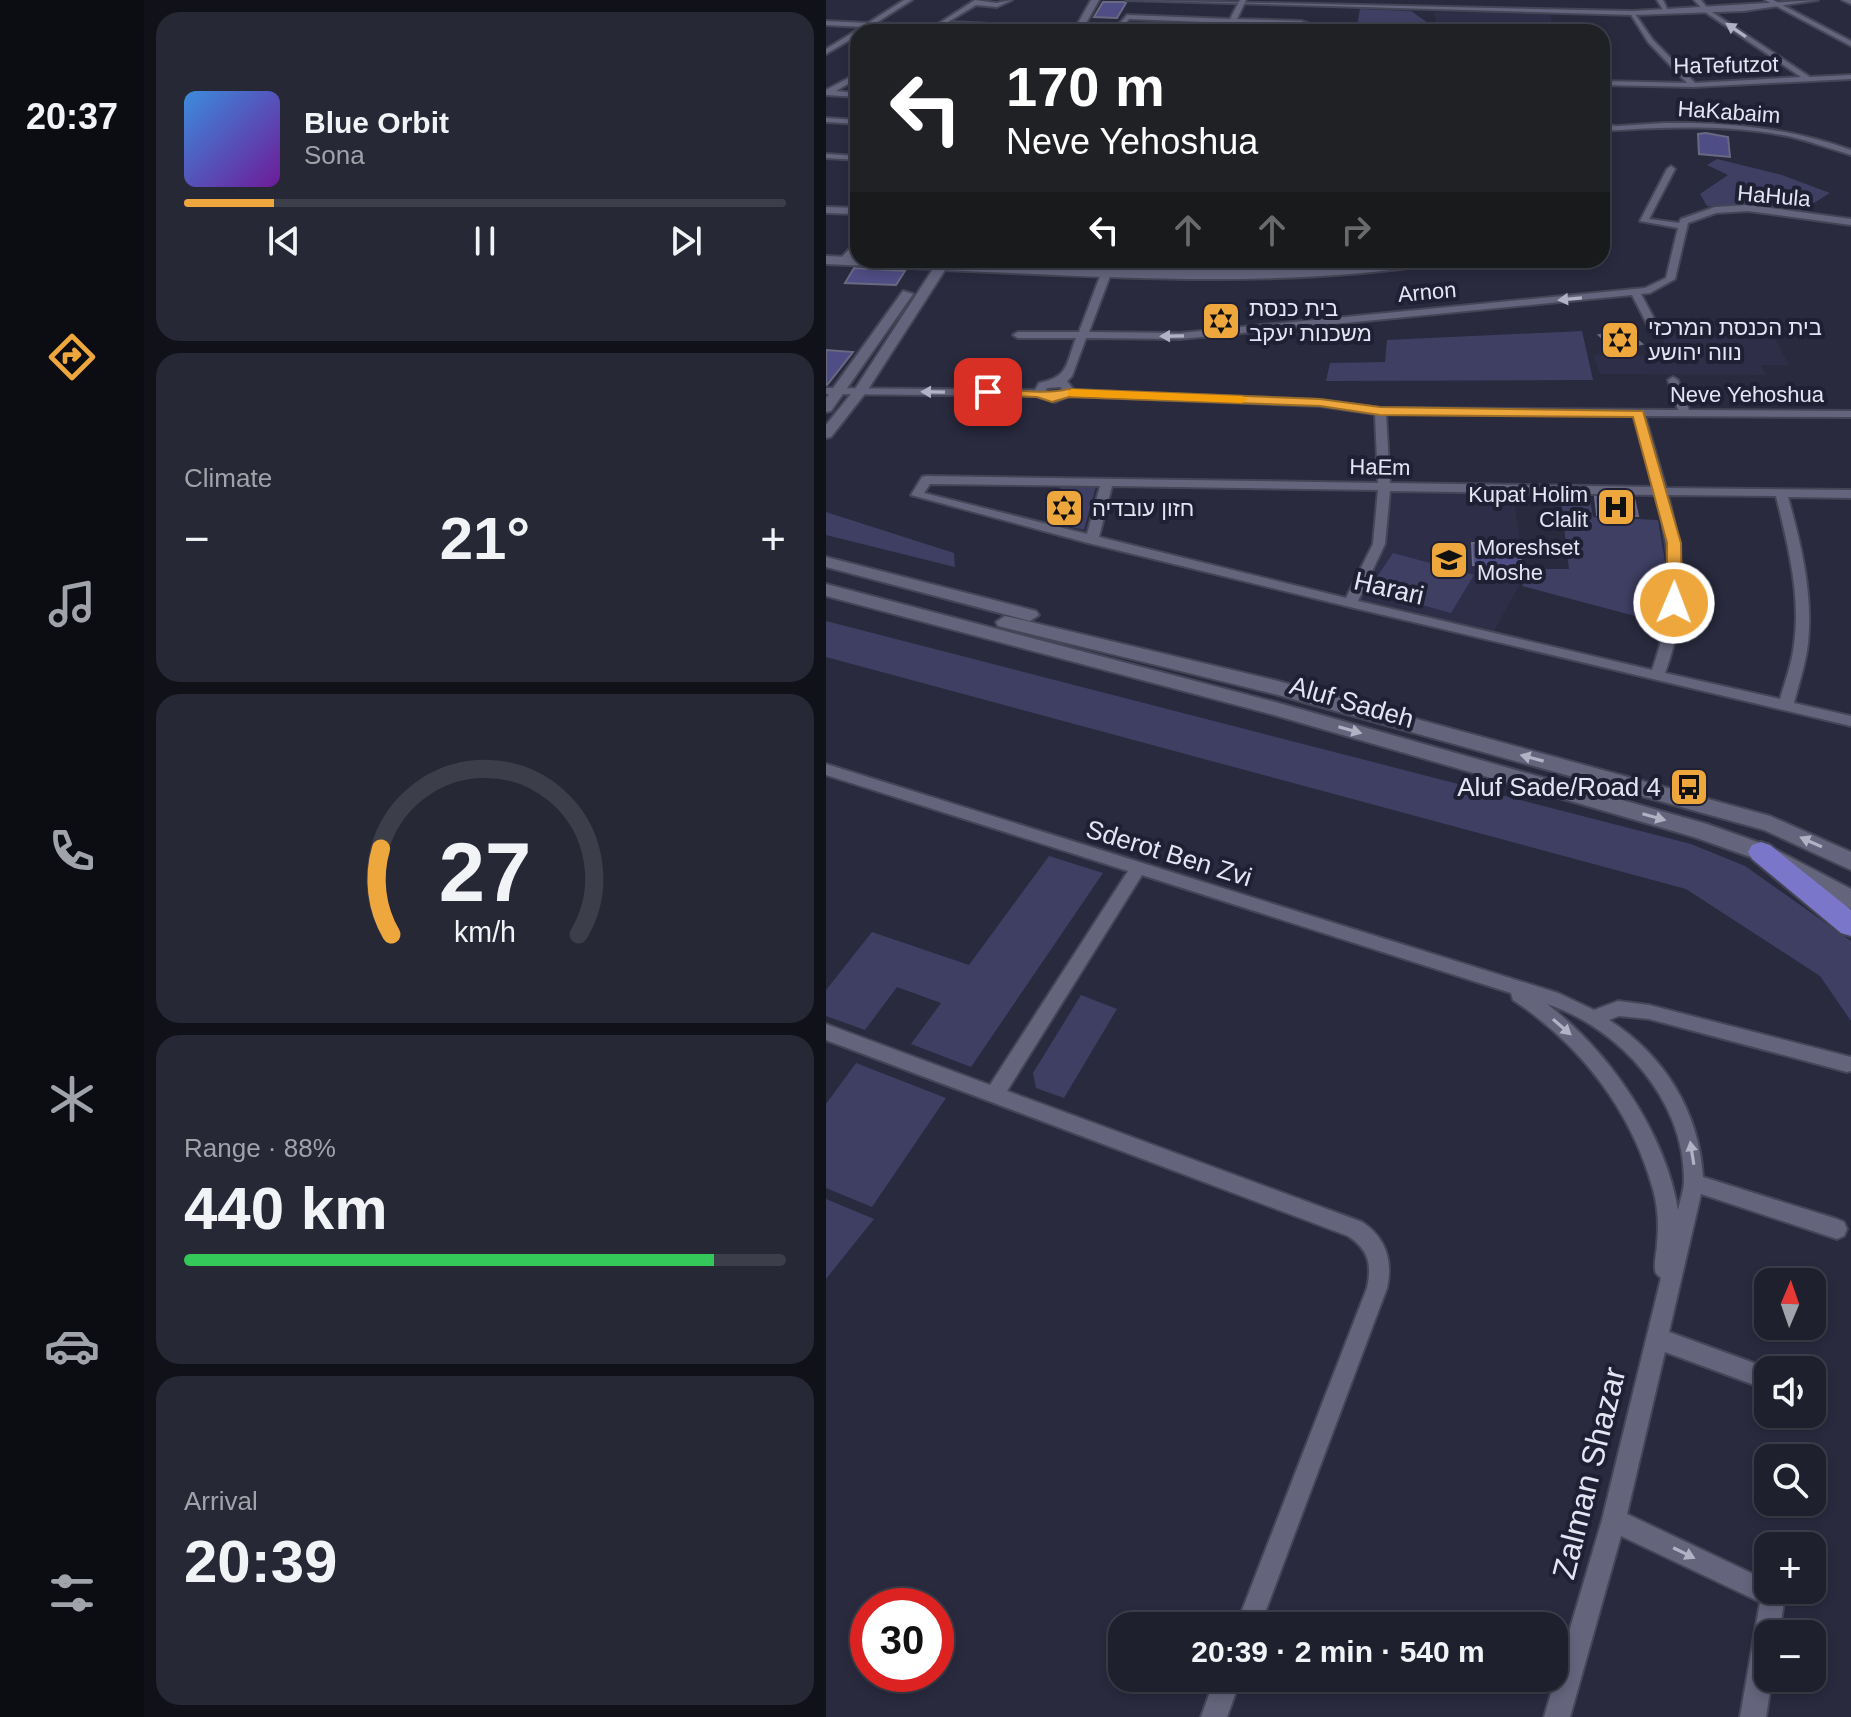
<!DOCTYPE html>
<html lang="en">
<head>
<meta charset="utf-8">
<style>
  :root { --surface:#1f202e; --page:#272836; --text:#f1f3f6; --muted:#a1a3aa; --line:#3c3e4a; --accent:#eea73c }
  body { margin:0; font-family:Arial,"Noto Sans Hebrew",sans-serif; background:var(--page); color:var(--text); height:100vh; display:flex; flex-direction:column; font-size:30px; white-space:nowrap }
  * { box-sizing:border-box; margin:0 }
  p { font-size:26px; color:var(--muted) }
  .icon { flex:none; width:44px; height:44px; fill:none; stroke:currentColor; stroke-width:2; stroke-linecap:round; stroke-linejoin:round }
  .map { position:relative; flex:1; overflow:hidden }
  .panel { display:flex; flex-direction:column; gap:12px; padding:12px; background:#111219; width:682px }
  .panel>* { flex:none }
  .hud { position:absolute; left:24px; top:24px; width:760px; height:244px; border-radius:24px; box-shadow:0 4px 12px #0003,0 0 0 2px var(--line); background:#202124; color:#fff; overflow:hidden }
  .needle { width:52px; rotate:2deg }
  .tools { position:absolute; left:928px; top:1268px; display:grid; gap:16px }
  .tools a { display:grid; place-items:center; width:72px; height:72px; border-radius:16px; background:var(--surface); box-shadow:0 4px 12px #0003,0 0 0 2px var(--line); font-size:40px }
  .speed { position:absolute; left:24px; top:1588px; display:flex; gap:16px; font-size:40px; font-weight:700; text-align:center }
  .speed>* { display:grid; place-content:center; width:104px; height:104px; border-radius:50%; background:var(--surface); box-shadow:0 4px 12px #0003,0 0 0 2px var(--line); line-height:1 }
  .speed .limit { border:12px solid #d22; background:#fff; color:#111 }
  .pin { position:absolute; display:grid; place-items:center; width:68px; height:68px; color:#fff; margin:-34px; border-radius:16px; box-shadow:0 4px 12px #0006 }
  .me { position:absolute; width:88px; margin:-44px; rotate:1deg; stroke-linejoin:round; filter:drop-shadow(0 0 6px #0008) }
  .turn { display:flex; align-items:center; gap:28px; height:168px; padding:0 24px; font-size:36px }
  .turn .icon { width:104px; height:104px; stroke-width:2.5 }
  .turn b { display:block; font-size:56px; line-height:68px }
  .lanes { display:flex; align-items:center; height:76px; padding:0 24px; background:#0003; justify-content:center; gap:40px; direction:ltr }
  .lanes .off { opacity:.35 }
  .big { font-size:60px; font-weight:600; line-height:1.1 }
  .panel .card { flex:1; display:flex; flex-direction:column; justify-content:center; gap:12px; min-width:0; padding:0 28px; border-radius:24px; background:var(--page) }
  .panel .dial { align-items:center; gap:0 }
  .dial svg { height:208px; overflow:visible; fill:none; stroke:var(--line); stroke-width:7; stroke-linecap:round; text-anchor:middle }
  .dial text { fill:var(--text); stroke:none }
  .song { display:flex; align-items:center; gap:24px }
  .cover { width:96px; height:96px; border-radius:12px; background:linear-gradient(135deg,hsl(210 70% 55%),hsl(280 70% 35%)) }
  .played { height:8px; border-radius:4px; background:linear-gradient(90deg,var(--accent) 15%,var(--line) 15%) }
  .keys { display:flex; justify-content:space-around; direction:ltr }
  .heat { display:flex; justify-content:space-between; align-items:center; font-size:44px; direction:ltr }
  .charge { height:12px; border-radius:6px; background:linear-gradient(90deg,#34c759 88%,var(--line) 0) }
  .trip { position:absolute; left:282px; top:1612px; width:460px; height:80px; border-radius:24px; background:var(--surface); box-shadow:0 4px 12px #0003,0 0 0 2px var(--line); font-weight:600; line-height:80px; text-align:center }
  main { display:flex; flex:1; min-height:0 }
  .dock { display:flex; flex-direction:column; width:144px; justify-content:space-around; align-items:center; background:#0c0d12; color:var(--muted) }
  .dock .icon { width:56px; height:56px }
  .dock .active { color:var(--accent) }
  .dock b { font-size:36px; color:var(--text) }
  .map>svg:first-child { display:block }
  .built { fill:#2e2e49 }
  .green { fill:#3f3f64 }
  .building { fill:#4f4d85; stroke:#696982; stroke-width:2 }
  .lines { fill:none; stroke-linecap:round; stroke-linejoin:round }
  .minor-casing { stroke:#444556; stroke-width:4 }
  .tertiary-casing { stroke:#444556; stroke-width:4 }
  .secondary-casing { stroke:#444556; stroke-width:4 }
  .trunk-casing { stroke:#444556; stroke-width:4 }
  .minor { fill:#64657d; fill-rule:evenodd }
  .tertiary { fill:#64657d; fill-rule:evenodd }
  .secondary { fill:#64657d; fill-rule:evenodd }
  .trunk { fill:#7a76ca; fill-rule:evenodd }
  .oneway { fill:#b1b2c4 }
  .route { fill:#eea73c; stroke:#9b6d27; stroke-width:2 }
  .slow { fill:#f59e0b }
  .labels { text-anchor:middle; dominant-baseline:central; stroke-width:8; stroke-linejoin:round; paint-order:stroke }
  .far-street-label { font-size:22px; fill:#e4e5f3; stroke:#202034 }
  .far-poi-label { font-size:22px; fill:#e4e5f3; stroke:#202034; text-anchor:start }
  .street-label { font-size:26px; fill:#e4e5f3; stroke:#202034 }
  .poi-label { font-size:26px; fill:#e4e5f3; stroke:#202034; text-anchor:end }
  .near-street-label { font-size:32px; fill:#e4e5f3; stroke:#202034 }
</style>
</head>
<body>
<main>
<nav class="dock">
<b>20:37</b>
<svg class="icon active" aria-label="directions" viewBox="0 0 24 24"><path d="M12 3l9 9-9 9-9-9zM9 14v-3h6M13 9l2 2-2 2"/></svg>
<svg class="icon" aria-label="music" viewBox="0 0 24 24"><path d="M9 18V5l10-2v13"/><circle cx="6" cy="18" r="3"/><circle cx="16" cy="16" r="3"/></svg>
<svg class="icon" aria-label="phone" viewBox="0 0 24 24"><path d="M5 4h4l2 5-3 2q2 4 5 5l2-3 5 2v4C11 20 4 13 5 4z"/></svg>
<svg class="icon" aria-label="climate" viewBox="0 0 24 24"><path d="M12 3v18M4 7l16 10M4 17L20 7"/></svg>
<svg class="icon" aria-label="car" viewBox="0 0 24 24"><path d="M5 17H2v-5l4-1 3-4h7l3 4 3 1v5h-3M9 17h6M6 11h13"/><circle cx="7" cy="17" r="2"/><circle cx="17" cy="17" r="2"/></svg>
<svg class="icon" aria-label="filters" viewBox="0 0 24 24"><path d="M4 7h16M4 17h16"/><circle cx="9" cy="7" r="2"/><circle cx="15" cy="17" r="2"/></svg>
</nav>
<section class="panel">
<div class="card">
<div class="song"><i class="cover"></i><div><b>Blue Orbit</b><p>Sona</p></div></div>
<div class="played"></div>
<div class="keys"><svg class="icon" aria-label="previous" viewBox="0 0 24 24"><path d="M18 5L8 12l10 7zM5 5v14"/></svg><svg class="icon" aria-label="pause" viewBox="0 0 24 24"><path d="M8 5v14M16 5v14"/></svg><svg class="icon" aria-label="next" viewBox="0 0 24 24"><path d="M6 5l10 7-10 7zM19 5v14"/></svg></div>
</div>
<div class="card"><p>Climate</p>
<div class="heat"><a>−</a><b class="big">21°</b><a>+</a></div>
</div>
<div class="card dial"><svg viewBox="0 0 100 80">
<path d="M14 69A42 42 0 1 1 86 69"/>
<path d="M14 69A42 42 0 0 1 10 36" stroke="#eea73c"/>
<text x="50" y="56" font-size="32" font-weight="700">27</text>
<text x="50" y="72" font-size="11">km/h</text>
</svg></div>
<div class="card"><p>Range · 88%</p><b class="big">440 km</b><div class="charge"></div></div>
<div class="card"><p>Arrival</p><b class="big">20:39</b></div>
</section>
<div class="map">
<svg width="1025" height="1717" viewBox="0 0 1025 1717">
  <rect width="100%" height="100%" fill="#292a3e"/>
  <!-- built -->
  <path class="built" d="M608,12L724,13L727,32H612Z
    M832,327L947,335L963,365H935L940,375L774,374L767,355L843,356Z
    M566,492L687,494L699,575L668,631L532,599L557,546Z"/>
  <!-- green -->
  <path class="green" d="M534,9L585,11L605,25L603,32H530Z
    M891,159L956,175L1004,193L975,211L948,206H881L874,194L902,175L881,165Z
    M756,331L767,380L500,381L504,363L559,362L561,340Z
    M235,486L270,487L258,530L220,521Z
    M734,493L763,494L767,517L832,520L840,567L824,620L696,586L705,569H743Z
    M0,512L128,553L129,567L0,535Z
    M567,553L648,575L625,613L542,590Z
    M0,621L865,844L919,866L1025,941V1021L994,976L860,889L0,657Z
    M223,856L277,873L145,1067L85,1044L115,1003L71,987L39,1030L0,1016V990L46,932L143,965Z
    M255,995L291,1009L238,1098L210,1088L207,1073Z
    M30,1063L120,1098L46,1207L0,1188V1104Z
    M0,1199L48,1219L0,1279Z"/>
  <!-- building -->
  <path class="building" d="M277,2H298L300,3L291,18L268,17Z
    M880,133L902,137L904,157L873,154L872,134Z
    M28,268L79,271L70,285L19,283Z
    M799,330L816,344L790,350L773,335Z
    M0,350L27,352L1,385H0Z
    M769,497L808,498L812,516L771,515Z
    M646,543L693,544L695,566L647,565Z"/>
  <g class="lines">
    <!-- minor casing -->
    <g class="minor-casing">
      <path id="minor" d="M78,0H86L50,23L107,26L109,29L44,27L32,32V35L0,54V49L36,27L0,25V21L42,23Z
        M149,0L170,3L186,0L171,7L150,5L122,22L205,26L202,28L112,24Z
        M414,0H420L411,19L475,21L484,24V32H478V26L475,25L409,23L404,32H398L402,23L303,19L293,32H286L301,15L404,19Z
        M831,0H837L843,13H839Z
        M868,0H875L883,10L984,77L1025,75V79L867,87L776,85V81L861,83L822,42L804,13L807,11L827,40L869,83L975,77L879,12Z
        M939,0H947L1025,41V46Z
        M1016,0H1025V4Z
        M32,73V78L10,91L32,93V97L0,95V90Z
        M0,118L32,120V124L0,122Z
        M838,123C903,122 964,128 1025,150V155C1005,149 986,142 966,137C904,124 839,127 776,131V127Z
        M0,154L32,156V160L0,158Z
        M845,166L849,169L823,219L853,223L855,219L889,207L922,205L1025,219V225L922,211L890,213L862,223L849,279L824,293L815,294L832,326L827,329L822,326L806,295L354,339L260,338L246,376L241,381L248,390L494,400L554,408L852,410L842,380L847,377L852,380L863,410L1025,411V417L819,416L840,488L1025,490V498L962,497C975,544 987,593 982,643C980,663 973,683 968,703L1025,716V726L524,607L262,543L85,495L96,477L100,476L552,483L549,414L494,406L243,396L229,402L210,396L0,394V388L209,390L213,383C243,377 240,364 250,338H192L187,335L192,332H253L279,263L284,260L289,263L263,332L354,333L819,288L840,278L852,228L814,221L841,169ZM234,387L237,390L230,395L219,392L221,388ZM560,414L808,416L828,487L564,483ZM104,484L274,486L261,534L98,493ZM286,486L552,490L547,544L520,598L273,537ZM564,491L830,495C846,559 849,606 826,670L532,601L559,544ZM842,495L950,496C962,545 975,595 968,645C966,663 959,682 954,699L839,673C863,606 859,563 842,495Z
        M0,207L32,208V214L0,213Z
        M32,240V249L20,263H14V259Z
        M413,260H423L421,276L413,274Z
        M0,764L732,993L768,1010L792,1001L823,1005L1025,1057V1071L1021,1072L823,1019L793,1016L783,1020C838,1055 873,1111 877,1177L1011,1219L1018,1222L1021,1229L1018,1236L1011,1239L875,1194L843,1332L947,1370H942V1390L839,1352L801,1514L942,1581V1590H957L959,1596L953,1634H942V1678H946L940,1717H914L934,1602L795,1536L744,1717H718L776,1520L835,1278C831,1274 829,1274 829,1268C828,1261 831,1251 831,1244C833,1225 832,1207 827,1189C805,1110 755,1045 687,1000L685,993L316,875L181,1091L536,1222C560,1238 567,1260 561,1288L434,1626H410L541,1288C546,1264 543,1250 522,1236L0,1040V1024L164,1085L302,871L0,775ZM721,1004C794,1028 859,1101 858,1180C858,1190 854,1201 852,1210C839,1132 783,1051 721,1004Z
        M986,1384L997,1388L1000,1396L997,1404L989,1407L986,1406Z
        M389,1678H415L401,1717H375Z"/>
    </g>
    <!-- tertiary casing -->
    <g class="tertiary-casing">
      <path id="tertiary" d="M265,0H273L255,32H247Z
        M300,0L807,11L992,0L918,11L807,15Z
        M776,124L790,126L791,128L776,130Z
        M0,256L214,266L409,270L510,268L616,260L610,264C449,289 281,277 119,270L41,391L5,437L0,438V425L29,389L107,269L0,264Z
        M77,291L87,294L5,411L0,412V398Z"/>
    </g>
    <!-- secondary casing -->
    <g class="secondary-casing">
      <path id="secondary" d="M0,557L210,611L213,615L204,621L0,567Z
        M0,584L449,702L881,824L943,846L1025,889V909L927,858L868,837L448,715L0,596Z
        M179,616L452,681L944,816L1025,852V870L938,830L452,695L172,626L170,622Z"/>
    </g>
    <!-- trunk casing -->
    <g class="trunk-casing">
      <path id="trunk" d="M935,842L944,845L1025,910V936L1015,933L926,859L922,852L926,845Z"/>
    </g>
    <!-- minor -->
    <use href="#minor" class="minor"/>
    <!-- tertiary -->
    <use href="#tertiary" class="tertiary"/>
    <!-- secondary -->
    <use href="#secondary" class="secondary"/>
    <!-- trunk -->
    <use href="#trunk" class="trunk"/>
  </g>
  <!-- one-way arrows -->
  <defs><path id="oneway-solid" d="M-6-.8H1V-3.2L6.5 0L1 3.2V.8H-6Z" transform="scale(2)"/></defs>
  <g class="oneway">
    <use href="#oneway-solid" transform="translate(910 30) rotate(-146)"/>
    <use href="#oneway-solid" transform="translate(744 299) rotate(175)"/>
    <use href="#oneway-solid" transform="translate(346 336) rotate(179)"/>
    <use href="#oneway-solid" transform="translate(107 392) rotate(-179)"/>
    <use href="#oneway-solid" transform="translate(524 730) rotate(16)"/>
    <use href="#oneway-solid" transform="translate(706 758) rotate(-165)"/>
    <use href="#oneway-solid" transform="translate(828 817) rotate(16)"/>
    <use href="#oneway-solid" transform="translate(985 842) rotate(-156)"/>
    <use href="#oneway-solid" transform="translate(736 1027) rotate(41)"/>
    <use href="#oneway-solid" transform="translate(866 1153) rotate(-99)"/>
    <use href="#oneway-solid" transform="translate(858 1553) rotate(26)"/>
  </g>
  <!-- route -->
  <path class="route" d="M162,389C187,389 220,395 242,389L494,399L554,407L817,411L855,543L856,603L848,608L841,603V543L807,417L554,415L494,406L243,397L226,402L211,397L157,395L155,392Z"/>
  <!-- slow -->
  <path class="slow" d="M246,389L416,396L422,399L416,403L242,396V391Z"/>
  <!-- icons -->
  <defs>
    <g id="synagogue-square" transform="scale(2)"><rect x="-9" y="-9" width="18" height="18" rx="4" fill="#eea73c" stroke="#202034"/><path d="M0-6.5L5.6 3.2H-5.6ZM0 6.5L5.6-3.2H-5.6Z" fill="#111"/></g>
    <g id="hospital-square" transform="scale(2)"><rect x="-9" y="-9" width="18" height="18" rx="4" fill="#eea73c" stroke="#202034"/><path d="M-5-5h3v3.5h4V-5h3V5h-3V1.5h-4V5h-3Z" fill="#111"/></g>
    <g id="school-square" transform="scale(2)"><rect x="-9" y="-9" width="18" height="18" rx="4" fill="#eea73c" stroke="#202034"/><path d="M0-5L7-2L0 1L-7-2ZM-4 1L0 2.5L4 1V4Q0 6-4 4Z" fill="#111"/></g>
    <g id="bus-square" transform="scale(2)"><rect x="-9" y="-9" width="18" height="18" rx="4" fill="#eea73c" stroke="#202034"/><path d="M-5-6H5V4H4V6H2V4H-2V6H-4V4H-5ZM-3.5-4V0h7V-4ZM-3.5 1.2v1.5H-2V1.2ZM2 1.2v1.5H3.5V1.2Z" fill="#111"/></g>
  </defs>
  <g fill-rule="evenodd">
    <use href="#synagogue-square" x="395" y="321"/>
    <use href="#synagogue-square" x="794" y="340"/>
    <use href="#hospital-square" x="790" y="507"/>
    <use href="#synagogue-square" x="238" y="508"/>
    <use href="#school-square" x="623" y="560"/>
    <use href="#bus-square" x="863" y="787"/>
  </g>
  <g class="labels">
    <!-- far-street labels -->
    <g class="far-street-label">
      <text transform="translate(900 65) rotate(-1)">HaTefutzot</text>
      <text transform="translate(903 112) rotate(4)">HaKabaim</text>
      <text transform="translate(948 196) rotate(5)">HaHula</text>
      <text transform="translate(601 292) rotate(-5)">Arnon</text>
      <text x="921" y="394">Neve Yehoshua</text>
      <text transform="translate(554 467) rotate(1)">HaEm</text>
    </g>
    <!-- far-poi labels -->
    <g class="far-poi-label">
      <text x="423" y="308">בית כנסת<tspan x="423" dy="25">משכנות יעקב</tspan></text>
      <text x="822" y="327">בית הכנסת המרכזי<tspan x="822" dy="25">נווה יהושע</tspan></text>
      <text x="762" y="494" text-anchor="end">Kupat Holim<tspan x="762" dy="25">Clalit</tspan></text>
      <text x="266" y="508">חזון עובדיה</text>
      <text x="651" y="547">Moreshset<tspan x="651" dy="25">Moshe</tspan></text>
    </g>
    <!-- street labels -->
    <g class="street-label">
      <text transform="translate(563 588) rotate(13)">Harari</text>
      <text transform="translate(526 702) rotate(16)">Aluf Sadeh</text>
      <text transform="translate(343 853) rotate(17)">Sderot Ben Zvi</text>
    </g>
    <!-- poi labels -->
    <g class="poi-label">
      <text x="835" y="787">Aluf Sade/Road 4</text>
    </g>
    <!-- near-street labels -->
    <g class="near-street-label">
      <text transform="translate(763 1473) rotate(-76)">Zalman Shazar</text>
    </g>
  </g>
</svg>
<div class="tools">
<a><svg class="needle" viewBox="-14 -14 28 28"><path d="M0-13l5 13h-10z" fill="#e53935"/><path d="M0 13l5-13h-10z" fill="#a1a3aa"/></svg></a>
<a><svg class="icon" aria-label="sound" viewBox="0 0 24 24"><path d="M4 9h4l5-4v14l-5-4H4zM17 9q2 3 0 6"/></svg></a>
<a><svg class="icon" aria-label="search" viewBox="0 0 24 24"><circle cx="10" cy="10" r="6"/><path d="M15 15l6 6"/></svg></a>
<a>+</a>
<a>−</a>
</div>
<div class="speed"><div class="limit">30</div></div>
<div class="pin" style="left:162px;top:392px;background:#d93025"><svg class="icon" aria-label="arrive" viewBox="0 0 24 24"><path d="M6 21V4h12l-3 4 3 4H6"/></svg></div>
<svg class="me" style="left:848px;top:603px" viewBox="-20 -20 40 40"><circle r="17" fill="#eea73c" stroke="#fff" stroke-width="3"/><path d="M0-11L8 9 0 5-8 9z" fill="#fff"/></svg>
<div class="trip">20:39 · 2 min · 540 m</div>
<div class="hud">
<div class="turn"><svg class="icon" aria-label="left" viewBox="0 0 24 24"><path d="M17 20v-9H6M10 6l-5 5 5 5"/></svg><div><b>170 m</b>Neve Yehoshua</div></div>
<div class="lanes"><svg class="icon" aria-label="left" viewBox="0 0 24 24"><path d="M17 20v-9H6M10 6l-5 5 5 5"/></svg><svg class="icon off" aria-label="ahead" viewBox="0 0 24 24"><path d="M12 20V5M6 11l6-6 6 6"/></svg><svg class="icon off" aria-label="ahead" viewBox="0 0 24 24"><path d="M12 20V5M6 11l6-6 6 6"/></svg><svg class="icon off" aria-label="right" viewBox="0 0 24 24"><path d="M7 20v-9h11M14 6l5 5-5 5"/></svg></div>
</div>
</div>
</main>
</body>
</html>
